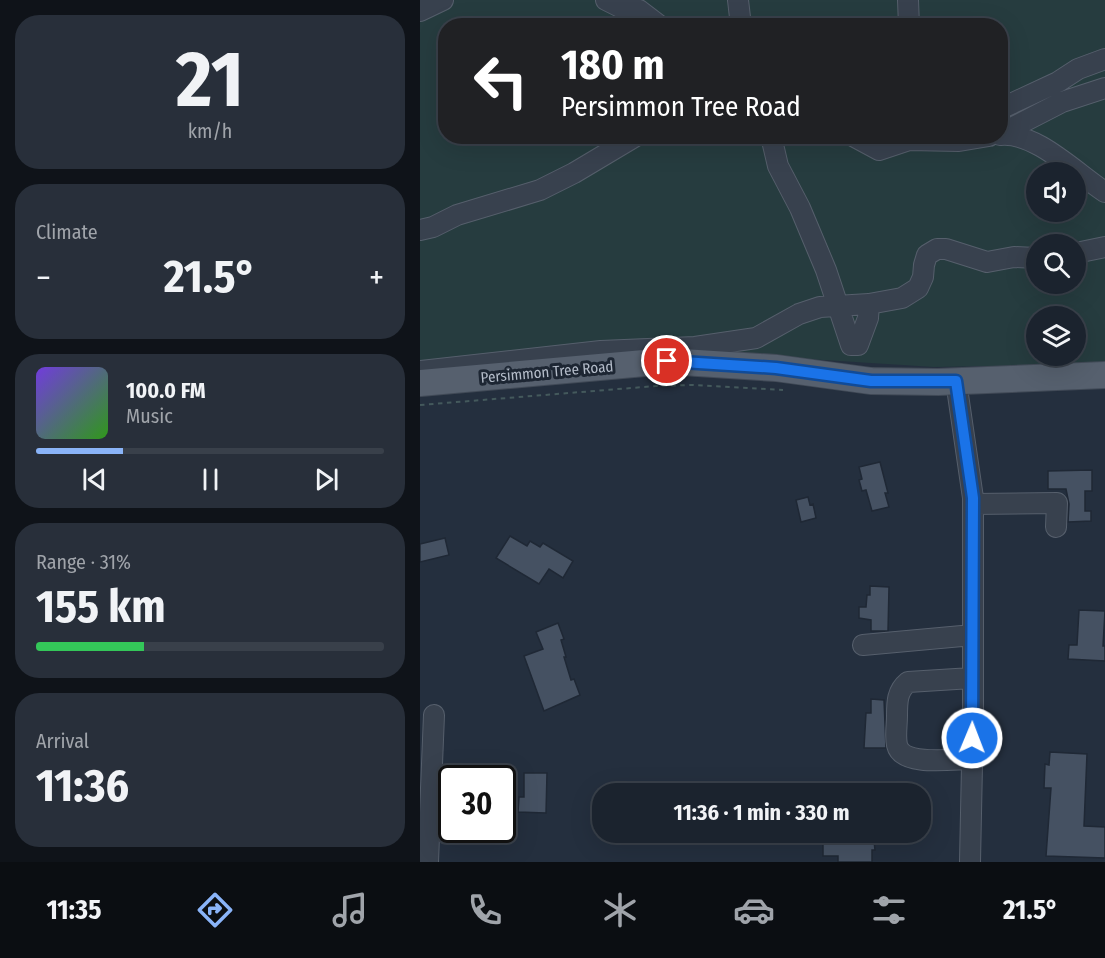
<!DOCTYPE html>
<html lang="en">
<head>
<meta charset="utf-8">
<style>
  :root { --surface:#1b232e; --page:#282f3a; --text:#f1f3f6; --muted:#a0a4aa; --line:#39404a; --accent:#8ab4f8 }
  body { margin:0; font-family:"Fira Sans Condensed",sans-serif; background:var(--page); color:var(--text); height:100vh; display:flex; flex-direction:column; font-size:22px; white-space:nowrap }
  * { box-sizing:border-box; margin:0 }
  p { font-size:20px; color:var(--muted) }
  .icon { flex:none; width:33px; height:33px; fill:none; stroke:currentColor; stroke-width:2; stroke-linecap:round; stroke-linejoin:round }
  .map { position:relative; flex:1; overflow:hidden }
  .side { display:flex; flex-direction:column; gap:15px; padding:15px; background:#0f1319; width:420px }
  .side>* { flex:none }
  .guide { position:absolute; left:18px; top:18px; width:570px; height:126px; border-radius:24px; box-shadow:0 6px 24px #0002,0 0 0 2px var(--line); background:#202124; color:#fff; overflow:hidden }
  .tools { position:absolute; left:606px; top:162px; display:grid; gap:12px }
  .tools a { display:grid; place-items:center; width:60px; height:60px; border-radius:50%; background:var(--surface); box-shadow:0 6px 24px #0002,0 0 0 2px var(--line); font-size:30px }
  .speed { position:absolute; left:18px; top:765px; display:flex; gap:12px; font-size:30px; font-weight:700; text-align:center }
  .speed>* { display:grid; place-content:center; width:78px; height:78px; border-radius:50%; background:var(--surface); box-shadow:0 6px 24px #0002,0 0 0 2px var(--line); line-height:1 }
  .speed .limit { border:3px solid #111; border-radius:9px; background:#fff; color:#111 }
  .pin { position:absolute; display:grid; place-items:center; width:51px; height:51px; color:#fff; margin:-26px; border:3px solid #fff; border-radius:50%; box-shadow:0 2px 6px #0007 }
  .me { position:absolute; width:66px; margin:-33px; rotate:1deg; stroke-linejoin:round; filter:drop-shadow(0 0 4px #0008) }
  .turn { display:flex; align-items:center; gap:21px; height:126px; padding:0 24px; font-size:27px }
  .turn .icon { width:78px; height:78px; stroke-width:2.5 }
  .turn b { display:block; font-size:42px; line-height:51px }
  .big { font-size:45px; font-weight:700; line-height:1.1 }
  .side .card { flex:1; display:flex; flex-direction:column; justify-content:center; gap:9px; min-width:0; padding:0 21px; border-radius:24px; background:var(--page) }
  .side .dial { align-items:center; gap:0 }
  .dial b { font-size:78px; line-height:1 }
  .song { display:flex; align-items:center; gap:18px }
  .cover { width:72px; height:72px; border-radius:9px; background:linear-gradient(135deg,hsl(260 70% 55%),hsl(110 70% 35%)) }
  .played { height:6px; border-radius:3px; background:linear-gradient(90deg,var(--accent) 25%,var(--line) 25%) }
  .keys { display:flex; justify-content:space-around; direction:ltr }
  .heat { display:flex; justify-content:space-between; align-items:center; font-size:33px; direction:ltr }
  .charge { height:9px; border-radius:4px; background:linear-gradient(90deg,#34c759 31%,var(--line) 0) }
  .trip { position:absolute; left:172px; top:783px; width:339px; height:60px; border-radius:24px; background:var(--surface); box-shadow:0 6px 24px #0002,0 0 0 2px var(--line); font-weight:700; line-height:60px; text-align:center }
  .dock { display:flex; height:96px; justify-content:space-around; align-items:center; background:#0b0e12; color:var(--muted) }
  .dock .icon { width:42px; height:42px }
  .dock .selected { color:var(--accent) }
  .dock b { font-size:27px; color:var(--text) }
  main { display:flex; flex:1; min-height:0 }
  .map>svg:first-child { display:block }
  .green { fill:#263c3f; fill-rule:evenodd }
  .building { fill:#455162; stroke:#1f2835; stroke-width:1.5 }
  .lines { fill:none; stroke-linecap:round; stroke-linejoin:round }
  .minor-casing { stroke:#565f6c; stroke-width:22 }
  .major-casing { stroke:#414a57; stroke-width:28 }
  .path { stroke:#44595c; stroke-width:2; stroke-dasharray:4.5 4.5; stroke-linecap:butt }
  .minor { stroke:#38414e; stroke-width:20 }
  .major { stroke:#56606e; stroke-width:26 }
  .route-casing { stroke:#114b97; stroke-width:15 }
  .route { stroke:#1a73e8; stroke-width:10 }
  .labels { text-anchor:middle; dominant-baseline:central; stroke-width:6; stroke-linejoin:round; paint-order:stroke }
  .street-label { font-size:15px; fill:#b4bcc9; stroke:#1d2633 }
</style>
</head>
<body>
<main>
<section class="side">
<div class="card dial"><b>21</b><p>km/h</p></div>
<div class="card"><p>Climate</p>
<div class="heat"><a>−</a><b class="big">21.5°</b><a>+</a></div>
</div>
<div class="card">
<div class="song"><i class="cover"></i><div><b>100.0 FM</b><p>Music</p></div></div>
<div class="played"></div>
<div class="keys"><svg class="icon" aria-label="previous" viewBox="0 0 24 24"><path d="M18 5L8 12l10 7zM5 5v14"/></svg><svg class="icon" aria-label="pause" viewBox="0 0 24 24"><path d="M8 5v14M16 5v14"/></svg><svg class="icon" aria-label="next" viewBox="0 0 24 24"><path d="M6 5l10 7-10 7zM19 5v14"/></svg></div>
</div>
<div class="card"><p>Range · 31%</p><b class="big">155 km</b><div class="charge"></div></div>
<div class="card"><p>Arrival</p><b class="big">11:36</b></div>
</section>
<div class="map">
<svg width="685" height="862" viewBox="0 0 685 862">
  <rect width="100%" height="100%" fill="#242f3e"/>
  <!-- green -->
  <path class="green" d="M0,0H685V364L514,367L372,358L0,376ZM26,26H580V136H26ZM616,172H656V212H616ZM616,244H656V284H616ZM616,316H656V356H616Z"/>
  <!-- building -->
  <path class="building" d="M460,462L468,493H465L469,507L452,511L446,490L442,491L439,480L442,479L439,467Z
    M672,470V491H665V511H671V521L648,522L649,504L646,489H628V471Z
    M388,497L390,505L393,504L396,518L381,522L376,500Z
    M90,536L107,546L110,541L120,547L123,543L153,561L143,578L129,569L119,584L76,558Z
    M25,538L29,555L0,562V544Z
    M450,586L469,587L468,631H451V620L439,618V607H446L447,595H450Z
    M659,610L685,611L683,646H685V661L648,659L649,645H657Z
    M138,623L144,639L141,640L146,657H144L151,680L154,679L160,695L124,711L104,656L123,649L116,632Z
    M451,699L464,700L466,748H444L446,713H451Z
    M630,752L667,754L664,826L685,827V858L626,856L631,788H624L625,764L629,765Z
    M104,773H127L126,813L98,812L99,797H104Z
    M413,832H453L455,850H452V862H418V856H403V840L413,841Z"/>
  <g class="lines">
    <!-- minor casing -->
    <g class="minor-casing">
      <path id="minor" d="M186,0L200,7L219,10L240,26
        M318,0L321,26
        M488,0L489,26
        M0,11L23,0
        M580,109L638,82L658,69L685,59
        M580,134L642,102L685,88
        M580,135C615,131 657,174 685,192
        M351,136L358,166L380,208L406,270L431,345H438L448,318L449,304
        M433,136L459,150L489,140L539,141L569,136
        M0,230L13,227L37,215L120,190L154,173L216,136
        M656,253L685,247
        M0,371L181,351L275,347L336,338L379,314L400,307L449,304L482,298L498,288L503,277L504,265L507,255L517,249H526L567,262L594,257L616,258
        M536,381L553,498V716L550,862
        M553,504L637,503L636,527
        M443,645L553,635
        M551,759C533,759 482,767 477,745C475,736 477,725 477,716C477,702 477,691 488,682L552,678
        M8,862L14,715"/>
    </g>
    <!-- major casing -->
    <g class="major-casing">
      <path id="major" d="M0,383L247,361L356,368L451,381L518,382L685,375"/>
    </g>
    <!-- path -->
    <path class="path" d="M0,405L236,386L272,385L363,390"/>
    <!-- minor -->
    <use href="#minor" class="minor"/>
    <!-- major -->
    <use href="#major" class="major"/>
  </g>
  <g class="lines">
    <!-- route casing -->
    <g class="route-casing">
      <path id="route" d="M247,361L356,368L451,381H536L553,498L552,738"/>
    </g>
    <!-- route -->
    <use href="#route" class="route"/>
  </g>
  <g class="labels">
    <!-- street labels -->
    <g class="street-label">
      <text transform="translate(127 372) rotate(-5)">Persimmon Tree Road</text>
    </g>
  </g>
</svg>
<div class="tools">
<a><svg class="icon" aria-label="sound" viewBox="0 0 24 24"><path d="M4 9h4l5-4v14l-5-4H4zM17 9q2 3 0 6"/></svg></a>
<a><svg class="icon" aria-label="search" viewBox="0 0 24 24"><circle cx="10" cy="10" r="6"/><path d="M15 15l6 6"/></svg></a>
<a><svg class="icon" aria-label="layers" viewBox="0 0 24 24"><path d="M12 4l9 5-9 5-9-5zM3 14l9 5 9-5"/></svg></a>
</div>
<div class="speed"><div class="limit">30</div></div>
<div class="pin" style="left:247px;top:361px;background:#d93025"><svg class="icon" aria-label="arrive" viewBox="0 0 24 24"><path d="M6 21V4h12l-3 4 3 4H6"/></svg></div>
<svg class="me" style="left:552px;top:738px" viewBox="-20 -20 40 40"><circle r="17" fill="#1a73e8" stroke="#fff" stroke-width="3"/><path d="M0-11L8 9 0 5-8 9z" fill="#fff"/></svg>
<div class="trip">11:36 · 1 min · 330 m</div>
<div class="guide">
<div class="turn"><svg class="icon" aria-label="left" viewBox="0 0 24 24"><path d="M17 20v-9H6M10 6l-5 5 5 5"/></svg><div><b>180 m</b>Persimmon Tree Road</div></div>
</div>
</div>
</main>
<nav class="dock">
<b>11:35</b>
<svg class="icon selected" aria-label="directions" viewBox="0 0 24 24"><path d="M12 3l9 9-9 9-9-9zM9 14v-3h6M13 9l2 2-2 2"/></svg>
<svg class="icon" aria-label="music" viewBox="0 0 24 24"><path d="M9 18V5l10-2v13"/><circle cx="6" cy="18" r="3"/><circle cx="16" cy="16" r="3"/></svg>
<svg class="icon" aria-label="phone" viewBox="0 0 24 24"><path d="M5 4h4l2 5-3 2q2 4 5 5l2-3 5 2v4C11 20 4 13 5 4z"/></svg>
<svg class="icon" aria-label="climate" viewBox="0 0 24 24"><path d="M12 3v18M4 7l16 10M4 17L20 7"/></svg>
<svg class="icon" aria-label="car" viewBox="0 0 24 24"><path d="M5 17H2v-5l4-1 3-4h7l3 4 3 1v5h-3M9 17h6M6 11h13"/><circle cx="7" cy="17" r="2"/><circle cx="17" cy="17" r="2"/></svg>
<svg class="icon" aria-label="filters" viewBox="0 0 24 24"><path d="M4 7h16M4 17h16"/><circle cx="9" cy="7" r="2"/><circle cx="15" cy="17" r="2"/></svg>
<b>21.5°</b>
</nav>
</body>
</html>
